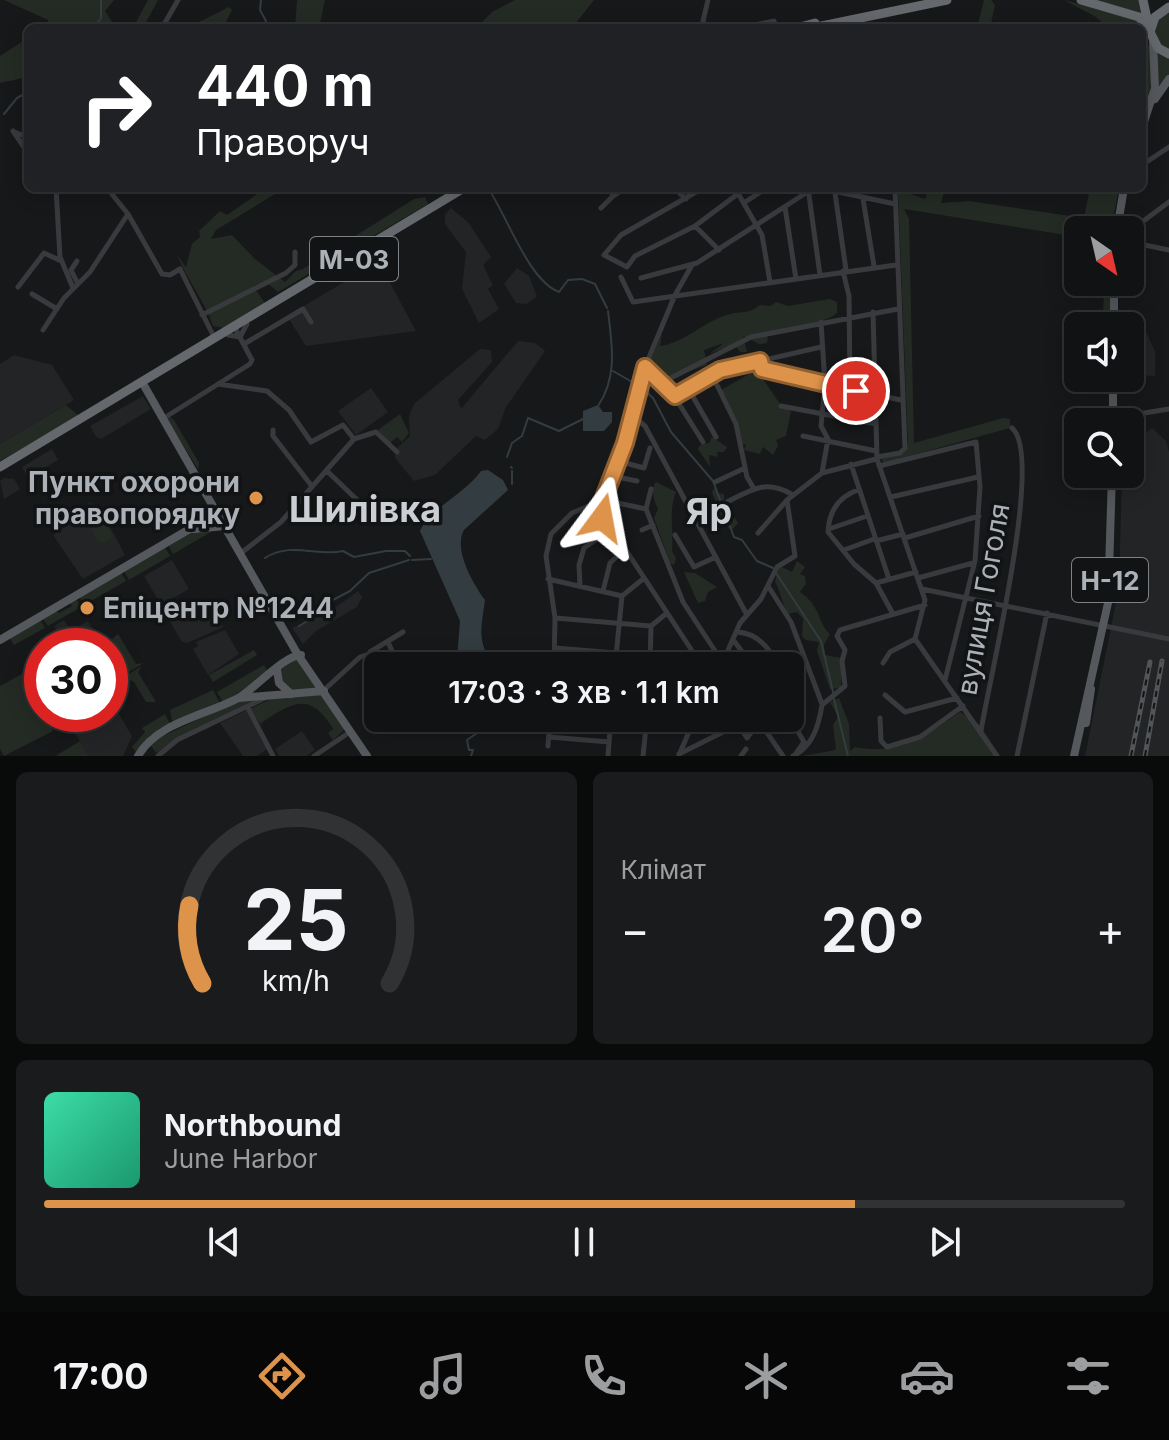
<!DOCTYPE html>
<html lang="uk">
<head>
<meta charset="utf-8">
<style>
  :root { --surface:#111213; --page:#1a1b1c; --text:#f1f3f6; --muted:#9c9ea0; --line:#303233; --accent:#de934b }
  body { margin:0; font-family:Inter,sans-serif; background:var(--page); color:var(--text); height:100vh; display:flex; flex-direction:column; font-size:30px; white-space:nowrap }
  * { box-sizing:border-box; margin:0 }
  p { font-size:26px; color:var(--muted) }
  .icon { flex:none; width:44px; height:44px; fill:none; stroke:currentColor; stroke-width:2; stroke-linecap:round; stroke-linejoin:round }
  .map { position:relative; height:756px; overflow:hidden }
  .panel { display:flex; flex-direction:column; gap:16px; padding:16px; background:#090a0a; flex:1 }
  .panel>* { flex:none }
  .hud { position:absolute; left:24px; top:24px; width:1122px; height:168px; border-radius:12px; box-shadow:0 4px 20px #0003,0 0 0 2px var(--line); background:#202124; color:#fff; overflow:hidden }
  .needle { width:52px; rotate:146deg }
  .fabs { position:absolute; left:1064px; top:216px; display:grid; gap:16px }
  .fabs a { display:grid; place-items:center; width:80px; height:80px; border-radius:12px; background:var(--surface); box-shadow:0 4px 20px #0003,0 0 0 2px var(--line); font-size:40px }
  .speed { position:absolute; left:24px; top:628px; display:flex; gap:16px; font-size:40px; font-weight:700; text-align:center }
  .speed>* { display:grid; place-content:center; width:104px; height:104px; border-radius:50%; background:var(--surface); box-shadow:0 4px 20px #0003,0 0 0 2px var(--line); line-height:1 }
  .speed .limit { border:12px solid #d22; background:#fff; color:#111 }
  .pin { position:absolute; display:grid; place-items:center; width:68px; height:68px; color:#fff; margin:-34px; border:4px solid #fff; border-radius:50%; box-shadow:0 2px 8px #0007 }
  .me { position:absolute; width:88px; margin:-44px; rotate:13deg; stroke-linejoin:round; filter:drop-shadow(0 0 6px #0008) }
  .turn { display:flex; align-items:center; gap:28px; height:168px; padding:0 40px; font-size:36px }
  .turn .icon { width:104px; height:104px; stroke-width:2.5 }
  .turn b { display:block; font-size:56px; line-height:68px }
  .big { font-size:60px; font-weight:600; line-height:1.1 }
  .panel .widget { flex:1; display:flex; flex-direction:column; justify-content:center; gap:12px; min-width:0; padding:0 28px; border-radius:12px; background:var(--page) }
  .panel .dial { align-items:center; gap:0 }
  .dial svg { height:208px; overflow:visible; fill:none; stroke:var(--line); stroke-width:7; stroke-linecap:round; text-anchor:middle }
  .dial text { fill:var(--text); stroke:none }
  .song { display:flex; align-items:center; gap:24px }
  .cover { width:96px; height:96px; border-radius:12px; background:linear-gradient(135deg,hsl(160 70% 55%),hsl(160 70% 35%)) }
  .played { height:8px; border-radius:4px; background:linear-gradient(90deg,var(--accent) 75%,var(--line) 75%) }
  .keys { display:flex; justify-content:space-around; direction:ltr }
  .heat { display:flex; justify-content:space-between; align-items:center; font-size:44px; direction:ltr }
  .panel .tiles { flex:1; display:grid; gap:16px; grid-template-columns:1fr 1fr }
  .widget:last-child { grid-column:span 2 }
  .trip { position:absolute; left:364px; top:652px; width:440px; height:80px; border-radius:12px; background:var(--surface); box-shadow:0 4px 20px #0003,0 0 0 2px var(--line); font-weight:600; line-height:80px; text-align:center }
  .tab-bar { display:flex; height:128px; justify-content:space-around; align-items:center; background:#070708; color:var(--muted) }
  .tab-bar .icon { width:56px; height:56px }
  .tab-bar .active { color:var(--accent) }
  .tab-bar b { font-size:36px; color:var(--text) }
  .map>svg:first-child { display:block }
  .built { fill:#232426 }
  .green { fill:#242b24 }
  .water { fill:#323c41 }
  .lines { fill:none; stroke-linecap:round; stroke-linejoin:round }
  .stream { stroke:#323c41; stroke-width:2 }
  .minor { stroke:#393a3e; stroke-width:5 }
  .major { stroke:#55585c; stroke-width:8 }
  .highway { stroke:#65696e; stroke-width:9 }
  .rail-casing { stroke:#525558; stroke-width:5 }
  .rail { stroke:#121314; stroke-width:2; stroke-dasharray:6; stroke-linecap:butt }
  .route-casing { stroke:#906031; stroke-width:20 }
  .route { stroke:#de934b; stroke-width:14 }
  .poi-dot { fill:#de934b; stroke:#121314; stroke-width:3 }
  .labels { text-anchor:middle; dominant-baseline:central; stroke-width:7; stroke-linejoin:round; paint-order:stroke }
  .shield { fill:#121314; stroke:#7d8286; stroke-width:2 }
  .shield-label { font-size:26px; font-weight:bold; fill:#abb1b7 }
  .poi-label { font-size:28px; font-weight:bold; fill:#abb1b7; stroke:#121314; text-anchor:end }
  .street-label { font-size:28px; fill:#abb1b7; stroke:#121314 }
  .district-label { font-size:36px; font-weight:bold; fill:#cbcfd4; stroke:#121314 }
</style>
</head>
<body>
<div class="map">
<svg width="1169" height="756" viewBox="0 0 1169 756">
  <rect width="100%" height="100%" fill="#171819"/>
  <!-- built -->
  <path class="built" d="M451,208L468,222L491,257L483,265L493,285L488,289L499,309L479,323L462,289L466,252L445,224V214Z
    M371,266H381L416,331L306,346L287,316Z
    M517,268L529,276L537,296L527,304L516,303L504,284Z
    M1140,319L1155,351V376L1130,375V326H1124V320Z
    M518,341L535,343L545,351L506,407L498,429L485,440L476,436L435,475L414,481L395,458L396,449L410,436L409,416L414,404L480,349L491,350L492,362L458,400L461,409Z
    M14,355L52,365L74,400L0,444V364Z
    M371,388L388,412L356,435L338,411Z
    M143,396L151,409L101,439L96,437L90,426Z
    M1152,428L1166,441L1169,452V756H1085L1119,588L1122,474H1130V445Z
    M52,449L58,460L28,478L22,467Z
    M4,478L14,479L20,489L4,499L0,481Z
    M90,503L99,506L125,555L83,579L53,535L70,523L67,517Z
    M172,560L189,589L161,605L144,576Z
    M358,591L362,597L357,607L316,631L303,644L292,628L332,610Z
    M207,598L223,627L187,643L182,642L169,620Z
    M64,620L71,631L88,621L93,629L76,639L78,644L65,646L54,626Z
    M225,630L239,654L208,675L193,649L198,646L196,642Z
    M113,704L132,736L123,756H89L72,728L95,714H110Z
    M247,710L267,749L257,756H243L220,723Z
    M302,731L315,750L306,756H279L275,749Z"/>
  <!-- green -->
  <path class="green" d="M4,0H114L105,11L116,28H50L48,20Z
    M148,0H158L143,28H133Z
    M297,0H325L319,28H295Z
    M515,0H594L572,28H476L492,12Z
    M984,0H991L995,5L990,28H977Z
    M1064,0L1135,18C1156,48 1154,72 1147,107L1145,104L1142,111V28H1108L1096,17Z
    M1088,0H1141L1145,20Z
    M229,7L232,10L223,28H187Z
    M1169,10V52L1154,38V24Z
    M28,38V77L0,83V56Z
    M1155,48L1169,56V78L1155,99Z
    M266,188H285L216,230L211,239L232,235L255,259L285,282L296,271L303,269L414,199L425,197L428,204L278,292L266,282L253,286L265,303L224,328L213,326C205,301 187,280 177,255L186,267L192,244L200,237L199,231L220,211L227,215Z
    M929,188H945L941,203L969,201L1084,218L1090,188H1119L1111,230H1078V237L904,209L909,219L914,443L1003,418L1010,419V428L884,463L881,459L901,455L908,444L898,190L925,199Z
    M1104,282H1111L1110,326H1103Z
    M830,299L837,302V313C820,327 790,323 768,336L767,343L759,344L743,336L747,352H740L734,344L709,354L724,343L704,350L707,365L664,380L658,376V369L650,370L648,366L662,334L660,346C685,343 705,320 730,314C742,311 749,314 760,305L771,306L776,302L788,306Z
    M759,373L780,404L791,411L786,436L776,440L778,446L773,455L763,447L760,454L744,450L746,444L742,445L721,390L749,374Z
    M66,405L79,416L0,461V444Z
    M400,414L409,433L402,442L397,437L390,443L378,430Z
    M169,416L174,420L199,463L198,469L166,418Z
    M712,437L727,447L724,452H717L718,457L709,455L710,467L698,449L700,445L709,443Z
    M656,482L676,492C668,512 674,530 672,551L676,558L674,565L670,563L654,518L658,509C654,501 650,489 656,482Z
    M715,487L718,493L724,494V503L738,523L731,531L720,515L712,492Z
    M90,506H95L111,533V539L103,543L98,541L82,515Z
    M192,531L211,532L173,554L168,545Z
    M165,547L170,556L129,580L123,570Z
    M797,561L805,567L800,574L805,576L806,584L800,592C821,606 818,624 830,634L824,645L825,655L841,658V688L830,689L817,651L819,642L806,640L802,636L803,619L797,612L788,614C782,603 781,593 775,582L778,569L782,567L792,572Z
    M121,572L126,581L84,605L79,596Z
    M684,572L695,573L717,587L708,592L705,601L698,603Z
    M76,598L81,607L48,626L42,618L55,610L59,613L72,606L70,602Z
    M40,619L45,628L14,645L9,637Z
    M118,634L136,664L144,663L120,677L110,659V646H104Z
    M254,650L257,655L213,682L209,675Z
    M295,658L297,659L318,688L292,691L282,685L279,671Z
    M264,665L269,674L223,702L217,692Z
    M142,666L138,672L156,702H146L134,682L124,677Z
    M29,670L42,692V714L56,715L49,719L53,731L4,756L0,749V686Z
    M213,690L220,703L173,725L170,710Z
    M323,695L346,728L333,740L328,733L333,729C310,691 293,702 261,723L264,729L250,709L273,698Z
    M266,697L156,753L149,743L238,700Z
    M839,698L849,724L850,751L855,747C896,756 928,735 960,712L980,725L1000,756H802L836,750L833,725L838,717L830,702Z
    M165,714L171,726L151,735L136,752L132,747L145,732L142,728Z
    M80,741L89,756H58L57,755Z"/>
  <!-- water -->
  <path class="water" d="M598,405L603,412H612V422L604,431H583V411Z
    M488,470L503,480L508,490L464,530C453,549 473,584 485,600C482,625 476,640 492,663L461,666L457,658L460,621L420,531C431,507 464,495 481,471Z"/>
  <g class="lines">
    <!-- stream -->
    <path class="stream" d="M261,0L260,10L266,21L263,28
      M94,28L101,18V0
      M4,114L17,98L28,92
      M488,188C508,218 529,281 559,292L568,280L582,279L595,284L607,308
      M613,371L639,386
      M643,389L653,398L671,432L713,481L734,537L742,540L757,561L773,568
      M598,406C618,376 612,345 608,311
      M507,457L512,443L522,436L528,418L559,431L585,418
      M511,467L512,468
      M512,484V471
      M265,558C291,541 317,557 343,551L354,557L386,551H405L410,556
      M412,560L431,559
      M776,573L821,641L833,692
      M299,626L327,609L331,601L350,591L369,573L409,560
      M834,699L848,756
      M471,756L473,750H469L467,740L480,731L476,718"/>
    <!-- minor -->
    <path class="minor" d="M162,28L178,0
      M706,28L703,21L708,0
      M740,28L774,21L776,28
      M13,131L28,153
      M14,132L28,137
      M1142,165L1169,147
      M56,188L60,257L73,288
      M107,188L128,214L162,274L170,275L180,269L214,337
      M604,188L615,195L624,188
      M674,188L686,199
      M703,188L621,235L604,255L627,267L635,256L695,226L739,193
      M735,188L762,235L770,282
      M808,188L820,275
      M835,193L846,270
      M863,199L874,266
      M745,202L767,188
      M785,207L796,279
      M601,208L614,195
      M695,226L719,250
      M1130,231L1169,202
      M1130,242L1169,250
      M77,261L71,270L78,284
      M692,265L675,295L645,367L601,512L702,666
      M843,271L849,296L850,388
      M621,277L633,302L896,265
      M641,278L697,263L809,191L829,190L895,204
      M18,287L44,253L59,260
      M32,294L57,309
      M873,312L877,459L925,600L915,639L997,756
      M202,315L286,273L295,265V252
      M821,322L825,384L821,426L828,439L822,473
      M43,330L64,298L90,272L128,214
      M228,335L240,337L247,324
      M244,344L303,309L311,322
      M760,361L821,347
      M645,367L671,391L703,442
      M712,375L736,424L747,477L753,487
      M663,382L751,337L898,309
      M218,384L267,391L289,410L311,442L343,425L354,439L376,432L397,452
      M688,388L716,437
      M675,396L720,370L760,361L762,369L778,375L901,400
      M781,406L876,424
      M633,416L645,426L747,615
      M164,418L250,364L252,360L236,330L238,324
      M1114,418L1169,409
      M273,430V436L311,485
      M803,436L876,451
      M877,457L900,453L905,448L895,188
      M618,461L644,468L650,448
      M851,464L889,579
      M879,466L976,442L980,487L975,561L945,680
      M327,471L375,517
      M612,476L637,481
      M715,482L745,468
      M651,489L646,509L683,602L723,663
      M858,490C838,497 829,511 828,532L854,564L876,583L893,614
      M891,497L978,477
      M727,502C751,490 766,479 791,494
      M829,529L867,516
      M642,530L653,525
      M758,533L787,500
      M675,535L694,567L716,557
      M905,538L979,516
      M876,541L903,534
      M844,550L874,539
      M241,553L281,522L354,439
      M918,578L973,563
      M548,579L622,596
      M876,583L916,572
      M580,586L579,565L584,548L610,530
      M768,586L791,622L822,704
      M922,589L1169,639
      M603,591L610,563L624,550
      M555,618L651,626
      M737,632C757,633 770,648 778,666
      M734,641L753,666
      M388,642L396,660
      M556,648L616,653
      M370,652L403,632
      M883,663L890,652L915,639
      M554,666L555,618L546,556L551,534L572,513L603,500L646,509
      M615,666L622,596L643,579
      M650,666L651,626L667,613
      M678,666L695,655
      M721,666L740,623L761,599L777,567L795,556L787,500L822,473L876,459
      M324,690L360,657L375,652L380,661
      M885,695L905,712L957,698
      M248,708L273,756
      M734,718L747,738L762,718
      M757,718L783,756
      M880,718L881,741L887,747L920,737L963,706
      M793,723L804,742L795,755
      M981,731C988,684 1045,455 1012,428
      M549,737L609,742
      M548,746L550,718
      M679,754L739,724
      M679,755L695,718
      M158,756L177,740L269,696
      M314,756L350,732
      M608,756L611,718
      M643,756L647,718
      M741,756L746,749
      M793,756C813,747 819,724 822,705L845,686L842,661L845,650L837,636L840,630L925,605
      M1017,756L1047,613"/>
    <!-- major -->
    <path class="major" d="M1155,99L1169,79
      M1142,128L1155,88L1153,42
      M1117,230L1124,188
      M1114,326V282
      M142,382L298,655L367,756
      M1113,422V378
      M194,529L225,526
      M0,640L217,513
      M277,670L279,683L291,694
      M239,698L324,691
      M1086,723L1091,689
      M138,756C157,722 208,715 240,697C256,687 285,655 301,655
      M1074,756L1108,603L1112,474"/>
    <!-- highway -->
    <path class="highway" d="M1081,0L1139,17L1150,32
      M1143,0L1149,28
      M1169,7L1155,17L1150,32L1158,48L1169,54
      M796,28L815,23
      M812,28L947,0
      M0,467L464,188"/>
    <!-- rail casing -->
    <g class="rail-casing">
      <path id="rail" d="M1131,756L1150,662
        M1145,756L1162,661"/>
    </g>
    <!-- rail -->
    <use href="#rail" class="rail"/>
  </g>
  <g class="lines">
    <!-- route casing -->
    <g class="route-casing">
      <path id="route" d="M602,518L603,500L625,443L645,367L675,396L720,370L760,361L762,369L856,391"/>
    </g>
    <!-- route -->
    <use href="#route" class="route"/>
  </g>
  <!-- markers -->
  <g class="poi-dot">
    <circle cx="256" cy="498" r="8"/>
    <circle cx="87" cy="608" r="8"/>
  </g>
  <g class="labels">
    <!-- shield labels -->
    <g class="shield">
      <rect x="310" y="237" width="88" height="44" rx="6"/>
      <rect x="1072" y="558" width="76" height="44" rx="6"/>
    </g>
    <g class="shield-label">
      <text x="354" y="259">М-03</text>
      <text x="1110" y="580">Н-12</text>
    </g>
    <!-- poi labels -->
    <g class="poi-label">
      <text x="240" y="482">Пункт охорони<tspan x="240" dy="32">правопорядку</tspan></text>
      <text x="103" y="608" text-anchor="start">Епіцентр №1244</text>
    </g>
    <!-- street labels -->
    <g class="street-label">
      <text transform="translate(983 599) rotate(-80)">вулиця Гоголя</text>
    </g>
    <!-- district labels -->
    <g class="district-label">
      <text x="365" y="509">Шилівка</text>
      <text x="709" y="511">Яр</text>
    </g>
  </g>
</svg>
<div class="fabs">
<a><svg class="needle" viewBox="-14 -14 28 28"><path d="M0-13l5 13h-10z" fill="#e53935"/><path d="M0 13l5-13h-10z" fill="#9c9ea0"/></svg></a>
<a><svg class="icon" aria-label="sound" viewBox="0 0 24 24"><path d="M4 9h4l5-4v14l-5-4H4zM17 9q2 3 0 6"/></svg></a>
<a><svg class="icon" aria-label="search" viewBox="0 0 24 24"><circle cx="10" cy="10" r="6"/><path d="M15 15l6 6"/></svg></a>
</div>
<div class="speed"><div class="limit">30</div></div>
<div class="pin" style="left:856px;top:391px;background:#d93025"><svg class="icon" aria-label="arrive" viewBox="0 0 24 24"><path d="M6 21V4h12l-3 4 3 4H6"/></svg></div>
<svg class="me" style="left:602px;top:518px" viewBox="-20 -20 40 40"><path d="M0-17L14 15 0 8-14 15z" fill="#de934b" stroke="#fff" stroke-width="4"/></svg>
<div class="trip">17:03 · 3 хв · 1.1 km</div>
<div class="hud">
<div class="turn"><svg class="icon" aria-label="right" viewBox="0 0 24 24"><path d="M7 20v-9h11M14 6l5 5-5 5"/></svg><div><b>440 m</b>Праворуч</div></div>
</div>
</div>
<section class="panel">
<div class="tiles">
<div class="widget dial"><svg viewBox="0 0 100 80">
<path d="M14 69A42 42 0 1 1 86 69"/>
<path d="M14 69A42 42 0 0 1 9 39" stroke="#de934b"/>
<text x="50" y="56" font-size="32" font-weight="700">25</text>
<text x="50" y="72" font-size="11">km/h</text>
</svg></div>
<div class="widget"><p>Клімат</p>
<div class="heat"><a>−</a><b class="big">20°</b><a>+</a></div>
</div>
<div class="widget">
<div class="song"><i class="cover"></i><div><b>Northbound</b><p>June Harbor</p></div></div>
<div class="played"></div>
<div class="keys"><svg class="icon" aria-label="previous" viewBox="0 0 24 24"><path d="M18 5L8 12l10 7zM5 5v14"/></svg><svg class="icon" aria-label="pause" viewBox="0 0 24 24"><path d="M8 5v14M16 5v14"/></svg><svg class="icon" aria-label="next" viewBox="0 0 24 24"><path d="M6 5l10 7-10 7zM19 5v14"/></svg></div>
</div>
</div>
</section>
<nav class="tab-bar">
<b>17:00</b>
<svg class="icon active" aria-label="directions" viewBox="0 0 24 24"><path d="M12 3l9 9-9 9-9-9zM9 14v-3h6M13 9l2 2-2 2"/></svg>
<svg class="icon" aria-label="music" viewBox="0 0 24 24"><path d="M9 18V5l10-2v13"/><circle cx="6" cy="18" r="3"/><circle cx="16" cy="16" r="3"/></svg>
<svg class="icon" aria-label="phone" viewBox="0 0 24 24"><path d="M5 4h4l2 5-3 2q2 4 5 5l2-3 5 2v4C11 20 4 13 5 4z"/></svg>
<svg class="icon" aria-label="climate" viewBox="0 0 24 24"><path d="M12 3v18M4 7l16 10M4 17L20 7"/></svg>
<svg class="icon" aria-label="car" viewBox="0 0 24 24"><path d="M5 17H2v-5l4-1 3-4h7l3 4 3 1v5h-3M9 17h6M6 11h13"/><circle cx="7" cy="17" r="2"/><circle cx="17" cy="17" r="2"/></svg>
<svg class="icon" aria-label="filters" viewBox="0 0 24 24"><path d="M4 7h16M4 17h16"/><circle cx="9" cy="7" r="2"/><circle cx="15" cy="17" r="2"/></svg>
</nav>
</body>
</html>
